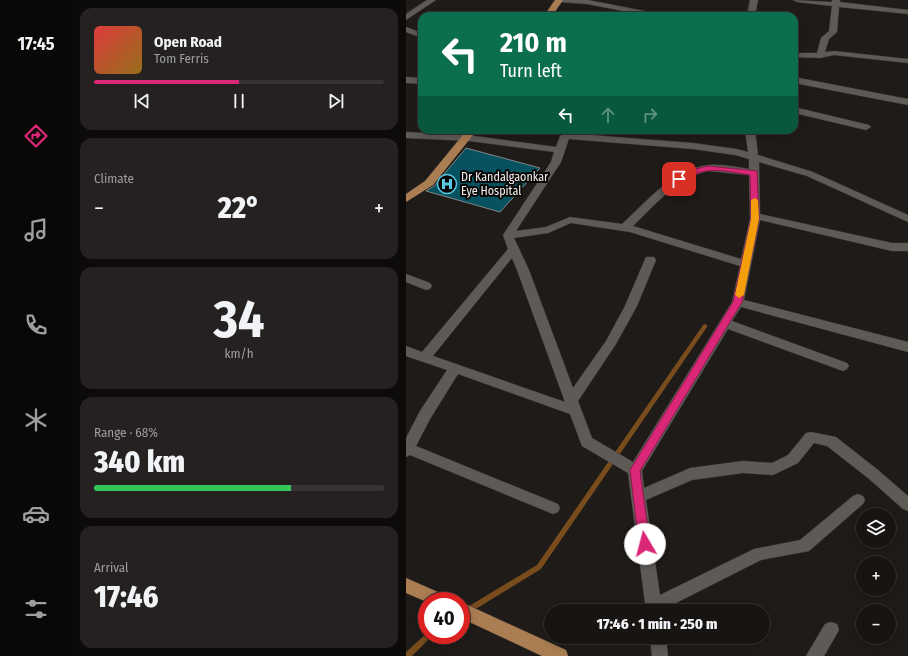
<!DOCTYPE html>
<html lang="en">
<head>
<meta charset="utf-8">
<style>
  :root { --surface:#171412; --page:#242120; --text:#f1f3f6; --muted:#9e9e9f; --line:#363332; --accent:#db2777 }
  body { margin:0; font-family:"Fira Sans Condensed",sans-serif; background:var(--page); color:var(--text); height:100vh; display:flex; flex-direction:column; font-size:15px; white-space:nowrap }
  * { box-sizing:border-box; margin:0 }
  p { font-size:13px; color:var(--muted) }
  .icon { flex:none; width:22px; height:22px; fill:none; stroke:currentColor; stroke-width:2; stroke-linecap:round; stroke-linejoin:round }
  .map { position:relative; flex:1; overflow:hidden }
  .side { display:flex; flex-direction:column; gap:8px; padding:8px; background:#0d0b0a; width:334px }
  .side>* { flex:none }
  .hud { position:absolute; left:12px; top:12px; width:380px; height:122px; border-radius:12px; box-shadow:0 2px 10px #0003,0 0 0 1px var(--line); background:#0b6e4f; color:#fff; overflow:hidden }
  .tools { position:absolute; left:450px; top:508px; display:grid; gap:8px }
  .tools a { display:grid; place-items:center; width:40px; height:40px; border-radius:50%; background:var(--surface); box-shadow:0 2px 10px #0003,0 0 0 1px var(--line); font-size:20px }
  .speed { position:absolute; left:12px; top:592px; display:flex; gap:8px; font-size:20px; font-weight:700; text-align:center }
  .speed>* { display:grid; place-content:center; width:52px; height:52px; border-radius:50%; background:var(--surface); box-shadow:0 2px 10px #0003,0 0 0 1px var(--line); line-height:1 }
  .speed .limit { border:6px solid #d22; background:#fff; color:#111 }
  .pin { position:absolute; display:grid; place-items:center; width:34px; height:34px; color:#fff; margin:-17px; border-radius:8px; box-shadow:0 2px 6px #0006 }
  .me { position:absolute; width:44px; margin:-22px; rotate:352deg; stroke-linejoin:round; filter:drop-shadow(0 0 3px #0008) }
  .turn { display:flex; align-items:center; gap:14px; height:84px; padding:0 16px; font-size:18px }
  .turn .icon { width:52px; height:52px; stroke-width:2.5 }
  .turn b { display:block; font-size:28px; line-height:34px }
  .lanes { display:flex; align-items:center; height:38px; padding:0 16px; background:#0003; justify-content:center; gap:20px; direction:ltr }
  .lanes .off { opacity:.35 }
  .big { font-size:30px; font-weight:800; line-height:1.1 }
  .side .widget { flex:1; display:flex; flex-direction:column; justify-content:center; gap:6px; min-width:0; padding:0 14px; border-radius:12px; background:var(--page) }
  .side .dial { align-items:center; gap:0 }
  .dial b { font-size:52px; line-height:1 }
  .song { display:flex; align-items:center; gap:12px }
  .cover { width:48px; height:48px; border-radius:6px; background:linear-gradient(135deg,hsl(0 70% 55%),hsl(40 70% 35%)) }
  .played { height:4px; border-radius:2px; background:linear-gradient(90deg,var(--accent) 50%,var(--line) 50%) }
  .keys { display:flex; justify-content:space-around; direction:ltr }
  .heat { display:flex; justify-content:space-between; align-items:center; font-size:22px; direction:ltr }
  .charge { height:6px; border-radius:3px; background:linear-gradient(90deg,#34c759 68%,var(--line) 0) }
  .trip { position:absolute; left:138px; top:604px; width:226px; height:40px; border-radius:20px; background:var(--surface); box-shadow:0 2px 10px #0003,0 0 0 1px var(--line); font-weight:800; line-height:40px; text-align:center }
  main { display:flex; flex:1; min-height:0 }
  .menu { display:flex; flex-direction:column; width:72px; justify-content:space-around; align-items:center; background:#090807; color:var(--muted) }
  .menu .icon { width:28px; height:28px }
  .menu .selected { color:var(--accent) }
  .menu b { font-size:18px; color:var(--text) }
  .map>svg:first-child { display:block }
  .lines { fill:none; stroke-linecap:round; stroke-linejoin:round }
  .stream { fill:#794c1e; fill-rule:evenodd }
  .building { fill:#075260; stroke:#808788 }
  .minor-casing { stroke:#383533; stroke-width:1 }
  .major-casing { stroke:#383533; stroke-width:1 }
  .minor { fill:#5e5a56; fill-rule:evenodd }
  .major { fill:#aa7d52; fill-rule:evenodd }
  .route { fill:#db2777; stroke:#8e194d }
  .slow { fill:#f59e0b }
  .labels { text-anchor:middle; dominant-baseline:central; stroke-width:4; stroke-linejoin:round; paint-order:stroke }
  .poi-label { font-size:12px; fill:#f3f0ed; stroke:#080605; text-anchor:start }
</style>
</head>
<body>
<main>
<nav class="menu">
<b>17:45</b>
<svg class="icon selected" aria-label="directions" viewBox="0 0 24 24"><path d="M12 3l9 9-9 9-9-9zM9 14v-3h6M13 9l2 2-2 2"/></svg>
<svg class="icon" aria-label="music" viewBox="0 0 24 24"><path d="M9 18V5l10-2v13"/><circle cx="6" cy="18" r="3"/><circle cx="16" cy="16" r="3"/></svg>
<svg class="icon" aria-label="phone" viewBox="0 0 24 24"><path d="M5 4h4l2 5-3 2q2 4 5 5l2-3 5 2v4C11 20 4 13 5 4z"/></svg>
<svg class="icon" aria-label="climate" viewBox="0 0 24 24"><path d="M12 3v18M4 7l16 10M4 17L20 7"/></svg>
<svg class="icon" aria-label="car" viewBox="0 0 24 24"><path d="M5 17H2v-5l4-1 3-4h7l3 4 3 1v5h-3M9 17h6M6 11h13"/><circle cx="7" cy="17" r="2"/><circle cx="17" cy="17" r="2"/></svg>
<svg class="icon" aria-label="filters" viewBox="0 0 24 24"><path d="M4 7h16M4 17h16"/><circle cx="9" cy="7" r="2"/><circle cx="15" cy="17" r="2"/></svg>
</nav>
<section class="side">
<div class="widget">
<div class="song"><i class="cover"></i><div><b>Open Road</b><p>Tom Ferris</p></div></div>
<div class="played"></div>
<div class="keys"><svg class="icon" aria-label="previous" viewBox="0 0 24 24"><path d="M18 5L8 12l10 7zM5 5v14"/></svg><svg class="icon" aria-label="pause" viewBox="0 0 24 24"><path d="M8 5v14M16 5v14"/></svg><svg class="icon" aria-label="next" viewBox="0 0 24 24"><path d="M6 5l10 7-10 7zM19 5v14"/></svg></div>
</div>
<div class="widget"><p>Climate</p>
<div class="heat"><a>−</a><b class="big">22°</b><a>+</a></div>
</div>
<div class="widget dial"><b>34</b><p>km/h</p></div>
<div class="widget"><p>Range · 68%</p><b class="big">340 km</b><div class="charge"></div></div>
<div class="widget"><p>Arrival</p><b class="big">17:46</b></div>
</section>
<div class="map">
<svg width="502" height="656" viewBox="0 0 502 656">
  <rect width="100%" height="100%" fill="#1f1b18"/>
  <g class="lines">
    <!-- stream -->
    <path class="stream" d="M299,324L301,325V327L135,569L55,618V611L131,565L297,325Z
      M21,633V635H26L25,637L6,656H0V652Z"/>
  </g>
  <!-- building -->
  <path class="building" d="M60,148L134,168L94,212L20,191L28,186Z"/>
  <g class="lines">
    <!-- minor casing -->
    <g class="minor-casing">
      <path id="minor" d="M21,0H30L0,20V14Z
        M150,0H182L254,14L258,16H242L181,4L154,2Z
        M344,0H352L349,16H341Z
        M387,0L426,2V0H434V2L502,10V14L433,7L431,32L423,39L419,52L428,51L502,59V63L428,55L414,58L388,57V53H411L415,38L423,31L426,6L391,2Z
        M0,27L16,33V38L0,32Z
        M0,77L16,78V84L0,83Z
        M388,77L502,99V105L388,83Z
        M388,107L463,125L465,127L460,130L388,113Z
        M339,130H349L352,155L407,172L502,215V222L401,176L353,162L354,214L486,243H502V251H486L354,220L338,300L502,342V352L335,307L326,321L441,363L443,366L441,369L437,371L322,329L236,471L238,488L284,468L337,461L366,463L382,455L400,433L405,432L430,437L472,470L502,496V511L497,509L462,478L421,446L408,443L392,463L367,475L337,473L286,480L240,500L254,595L348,549L394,540L447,496L452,494L457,496L459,500L457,504L403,551L355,560L256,610V611H240L222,473L176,446L164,414L52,374L24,419L10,446L152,504L154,508L152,512L147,514L4,455L0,457V438L14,411L41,370L0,356V346L16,352L102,249L97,235L145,162L148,152L63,141L0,138V132L61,135L150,147L154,136L159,133L287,143L330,149L342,152ZM163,139L287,149L329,155L343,159V169C330,167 317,164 303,165C268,168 240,202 216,224L164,217L140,227L110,231L155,162ZM302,171L343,175L344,219L335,259L227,226C249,205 271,178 302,171ZM165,223L224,232L334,266L326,302L227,462L186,438L172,401L210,344L231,306L250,260L248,257H240L219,306L200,341L167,388L123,270L108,238L142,233ZM106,258L111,270L159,402L27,356Z
        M0,274L24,283L26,286L24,289L20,290L0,282Z
        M425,622L431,624L433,630L418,656H400L419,624Z
        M244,637H260L262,656H246Z"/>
    </g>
    <!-- major casing -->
    <g class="major-casing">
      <path id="major" d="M149,0H157L146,16H138Z
        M61,130H71L27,185L0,202V194L19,181Z
        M0,578L41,596L43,601H21V602L0,593Z
        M55,602L160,650L162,656H136L55,618Z"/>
    </g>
    <!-- minor -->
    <use href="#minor" class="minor"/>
    <!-- major -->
    <use href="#major" class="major"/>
  </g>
  <!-- route -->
  <path class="route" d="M302,166L351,171L353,219L336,302L234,471L244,544L243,547L239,549L235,547L233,544L224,470L327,302L345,219L344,175C332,173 312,169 300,171C291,172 280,182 271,180L270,179L285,170Z"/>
  <!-- slow -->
  <path class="slow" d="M349,198L352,200L353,219L338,295L333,298L329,295L345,219V200Z"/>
  <!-- icons -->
  <defs>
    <g id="hospital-ring" transform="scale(1)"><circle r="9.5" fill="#080605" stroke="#57c9e2" stroke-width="1.5"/><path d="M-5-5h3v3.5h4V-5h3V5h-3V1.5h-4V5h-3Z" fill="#57c9e2"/></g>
  </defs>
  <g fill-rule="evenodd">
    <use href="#hospital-ring" x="41" y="184"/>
  </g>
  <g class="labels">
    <!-- poi labels -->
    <g class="poi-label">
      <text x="55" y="177">Dr Kandalgaonkar<tspan x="55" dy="14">Eye Hospital</tspan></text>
    </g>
  </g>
</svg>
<div class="tools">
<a><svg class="icon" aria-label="layers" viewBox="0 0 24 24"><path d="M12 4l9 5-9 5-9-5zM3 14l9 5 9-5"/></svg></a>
<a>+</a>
<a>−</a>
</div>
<div class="speed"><div class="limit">40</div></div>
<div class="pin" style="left:273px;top:179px;background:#d93025"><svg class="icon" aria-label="arrive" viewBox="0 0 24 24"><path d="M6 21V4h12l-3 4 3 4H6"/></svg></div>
<svg class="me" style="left:239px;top:544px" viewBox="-20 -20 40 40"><circle r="19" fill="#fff"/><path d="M0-13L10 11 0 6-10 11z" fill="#db2777"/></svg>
<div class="trip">17:46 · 1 min · 250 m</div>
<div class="hud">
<div class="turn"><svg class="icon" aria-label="left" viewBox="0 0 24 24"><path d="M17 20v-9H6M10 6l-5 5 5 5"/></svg><div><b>210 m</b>Turn left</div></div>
<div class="lanes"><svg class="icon" aria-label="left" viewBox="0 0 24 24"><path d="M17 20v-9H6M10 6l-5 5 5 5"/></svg><svg class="icon off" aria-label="ahead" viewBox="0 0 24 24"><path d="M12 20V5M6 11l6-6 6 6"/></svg><svg class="icon off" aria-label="right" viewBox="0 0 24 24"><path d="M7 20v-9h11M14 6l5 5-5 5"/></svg></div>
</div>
</div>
</main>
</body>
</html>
